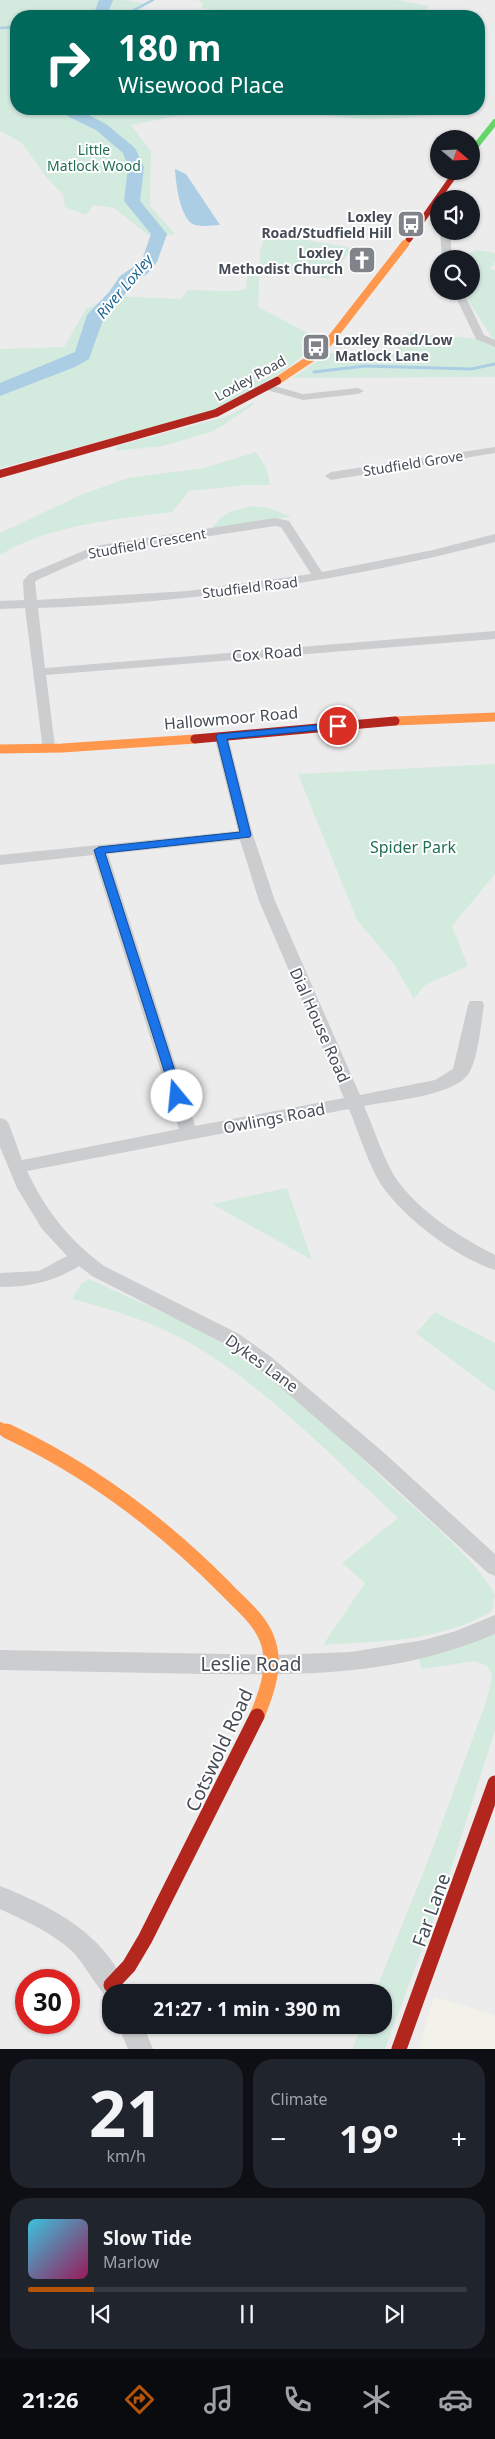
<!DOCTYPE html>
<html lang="en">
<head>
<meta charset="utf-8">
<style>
  :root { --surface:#171b24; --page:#20242c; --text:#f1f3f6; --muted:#9ea1a6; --line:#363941; --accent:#b45309 }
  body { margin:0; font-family:"Noto Sans",sans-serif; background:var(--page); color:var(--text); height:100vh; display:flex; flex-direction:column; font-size:19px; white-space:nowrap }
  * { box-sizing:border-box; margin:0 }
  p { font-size:16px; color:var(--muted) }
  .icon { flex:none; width:28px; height:28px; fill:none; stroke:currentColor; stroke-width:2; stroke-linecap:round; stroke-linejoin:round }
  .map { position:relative; height:2049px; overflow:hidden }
  .sheet { display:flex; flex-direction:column; gap:10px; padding:10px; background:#0d0f14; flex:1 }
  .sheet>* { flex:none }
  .banner { position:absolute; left:10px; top:10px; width:475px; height:105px; border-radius:20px; box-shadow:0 1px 4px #0004; background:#00695c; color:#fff; overflow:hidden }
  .needle { width:32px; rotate:109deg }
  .controls { position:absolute; left:430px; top:130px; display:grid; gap:10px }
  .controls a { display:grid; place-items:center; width:50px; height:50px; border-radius:50%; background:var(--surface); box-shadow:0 1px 4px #0004; font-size:25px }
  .speed { position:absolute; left:15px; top:1969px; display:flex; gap:10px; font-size:25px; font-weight:700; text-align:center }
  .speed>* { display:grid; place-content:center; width:65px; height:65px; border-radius:50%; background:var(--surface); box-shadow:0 1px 4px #0004; line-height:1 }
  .speed .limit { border:8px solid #d22; background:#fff; color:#111 }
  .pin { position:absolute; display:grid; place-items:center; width:42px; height:42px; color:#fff; margin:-21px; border:2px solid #fff; border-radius:50%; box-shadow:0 1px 5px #0007 }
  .me { position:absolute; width:55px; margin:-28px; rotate:343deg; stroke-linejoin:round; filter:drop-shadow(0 0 4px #0008) }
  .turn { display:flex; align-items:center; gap:18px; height:105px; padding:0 25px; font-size:22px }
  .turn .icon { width:65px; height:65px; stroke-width:2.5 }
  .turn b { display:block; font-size:35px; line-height:42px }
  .big { font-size:38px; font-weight:700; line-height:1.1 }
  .sheet .widget { flex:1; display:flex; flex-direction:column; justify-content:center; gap:8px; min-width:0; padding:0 18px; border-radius:20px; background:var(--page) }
  .sheet .dial { align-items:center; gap:0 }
  .dial b { font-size:65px; line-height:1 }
  .song { display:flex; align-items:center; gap:15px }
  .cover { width:60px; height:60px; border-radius:8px; background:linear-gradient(135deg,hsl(190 70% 55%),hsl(330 70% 35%)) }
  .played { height:5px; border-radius:2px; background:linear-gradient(90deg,var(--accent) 15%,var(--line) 15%) }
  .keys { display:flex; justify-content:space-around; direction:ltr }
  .heat { display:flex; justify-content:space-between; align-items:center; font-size:28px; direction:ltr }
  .sheet .tiles { flex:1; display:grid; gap:10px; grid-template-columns:1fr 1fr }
  .widget:last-child { grid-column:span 2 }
  .trip { position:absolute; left:102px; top:1984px; width:290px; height:50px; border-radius:20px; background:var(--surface); box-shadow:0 1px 4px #0004; font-weight:700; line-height:50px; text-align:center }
  .dock { display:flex; height:80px; justify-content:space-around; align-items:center; background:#090b0e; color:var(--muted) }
  .dock .icon { width:35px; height:35px }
  .dock .current { color:var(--accent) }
  .dock b { font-size:22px; color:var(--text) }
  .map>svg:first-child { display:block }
  .commercial { fill:#f3f2e8 }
  .green { fill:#d3eadf }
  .water { fill:#abcee4 }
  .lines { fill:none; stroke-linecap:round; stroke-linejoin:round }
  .stream-far1 { stroke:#abcee4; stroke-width:2.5 }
  .stream { stroke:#abcee4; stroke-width:3 }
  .river { fill:#abcee4; fill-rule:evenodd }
  .street { fill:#cbcdcf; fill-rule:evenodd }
  .fast { stroke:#63d668; stroke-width:6 }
  .slow-far4 { stroke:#ff974d; stroke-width:6 }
  .slow-far3 { stroke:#ff974d; stroke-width:8 }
  .slow-far2 { stroke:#ff974d; stroke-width:9 }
  .slow-far1 { stroke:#ff974d; stroke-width:12 }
  .slow { stroke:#ff974d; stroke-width:15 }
  .jam-far3 { stroke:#b3261e; stroke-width:6 }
  .jam-far2 { stroke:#b3261e; stroke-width:8 }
  .jam-far1 { stroke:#b3261e; stroke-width:9 }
  .jam { stroke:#b3261e; stroke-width:15 }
  .route { fill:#1a73e8; stroke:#114b97 }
  .labels { text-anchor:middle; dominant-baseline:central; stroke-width:4; stroke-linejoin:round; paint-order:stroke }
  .far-park-label { font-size:14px; fill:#206e54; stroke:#fff }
  .far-poi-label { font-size:14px; font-weight:bold; fill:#464c56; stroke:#fff; text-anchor:end }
  .far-street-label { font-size:14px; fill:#464c56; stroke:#fff }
  .far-water-label { font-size:15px; font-style:italic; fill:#1c6694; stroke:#fff }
  .street-label { font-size:16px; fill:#464c56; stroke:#fff }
  .park-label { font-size:16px; fill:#206e54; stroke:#fff }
  .near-street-label { font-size:19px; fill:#464c56; stroke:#fff }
</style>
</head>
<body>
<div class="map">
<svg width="495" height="2049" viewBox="0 0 495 2049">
  <rect width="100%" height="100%" fill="#edecec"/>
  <!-- commercial -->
  <path class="commercial" d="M434,1997L495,2015V2049H419Z"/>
  <!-- green -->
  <path class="green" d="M0,0H124L147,4L130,16H16V109H188L191,113L131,125L151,151L150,206L175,234L152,238L114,208L94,205L86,215L65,207L63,195L47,178L21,142L0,131Z
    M198,0H396L429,6L418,16H204H215L216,10L201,8L203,4Z
    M336,109H441L453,111C410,119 368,122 325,115Z
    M266,233L353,248L328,279L260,265L258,307L321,340L288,368L246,395L213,411L0,468V349L64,347L86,309L112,296L181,299L188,290L234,291L246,289L249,266L260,265V251Z
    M477,250L495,253V262L490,269L495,270V342L462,291H471V259H452Z
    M410,332L478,339L495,345V377L292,378L330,353H394Z
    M254,402L255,404L214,431L163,446L115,451L117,446L228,416Z
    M256,452L267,469L270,485H247L189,491L172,512C113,520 52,524 0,555V533L83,494L128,478L204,468Z
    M252,506L270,508L291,517L212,528C223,512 234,510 252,506Z
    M495,764V874L452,926L468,966L425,985L414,999L394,964L357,920L298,774Z
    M287,1188L312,1260L212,1204Z
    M89,1279C142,1304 199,1326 248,1359C300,1394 352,1450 398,1493C432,1524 471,1555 495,1594L492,1611C440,1642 381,1641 323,1645L365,1583L342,1563L398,1518C337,1461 276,1397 205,1352C165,1326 118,1311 72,1299L81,1284Z
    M435,1312L495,1343V1392L416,1333Z
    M495,1634V1730L445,1888L385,2049H352L362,2025H384V1992H375L428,1861L487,1699L492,1676L487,1666L475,1661L422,1669L419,1659Z"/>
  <!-- water -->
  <path class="water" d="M175,169L186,174L220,225C212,225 198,228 191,223C179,212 176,184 175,169Z"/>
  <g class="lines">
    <!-- stream-far1 -->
    <path class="stream-far1" d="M123,16L153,0
      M0,28L16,27"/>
    <!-- stream -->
    <path class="stream" d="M314,372L365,366L471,369L495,364"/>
    <!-- river -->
    <path class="river" d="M99,0H113L107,16H93Z
      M62,109H77L106,124L135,148L144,167L140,201L167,234L157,262L148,273L132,284L121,300L104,317L89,359L75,367L0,396V383L75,352L87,315L109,292L120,276L136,265L143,257L151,234L124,201L128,167L123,153L96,130L69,117Z"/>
    <!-- street -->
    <path class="street" d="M440,231H450L452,259H442Z
      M453,291H463L484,335L495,340V347L476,339Z
      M267,384L303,394L358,388L364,391L358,394L303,400L263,389L262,387Z
      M495,447V453L331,480L325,476L331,472Z
      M275,518L289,521L322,572L433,550L495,534V542C345,581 193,603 38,608L45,668L495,631V639L46,675L55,747L48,751L43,750L25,608L0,609V601L24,600L23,581L29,574L95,546ZM275,526L281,527L311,574L188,591L37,600L35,582L37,580L98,553Z
      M221,732L228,736L253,835L275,901L360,1095L435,1080L453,1069L468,1005L470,1001H482L484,1005C481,1023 478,1062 467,1076C450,1096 390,1101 364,1106C373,1126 385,1163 397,1180C421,1213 460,1237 495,1255V1270C457,1258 405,1219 382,1186C369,1166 358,1131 349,1109L27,1171C46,1211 69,1240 104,1266L239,1334L270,1356L382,1451L495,1554V1576L488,1573L368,1463L256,1366L225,1344L92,1276L79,1266C53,1282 30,1287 0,1287V1273L39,1271L67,1256L42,1229L17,1188L0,1147V1118L6,1120L9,1124L22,1160L179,1129L93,855L0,865V855L238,831L214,736ZM240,840L259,901L344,1098L195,1126L108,854Z
      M495,1615V1634C395,1676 311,1675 205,1674C137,1673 68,1671 0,1670V1650L277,1655L351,1652L424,1640L456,1631Z
      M0,1886C51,1906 110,1936 127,1992H111V2003C106,2000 83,1963 74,1953C53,1933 26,1921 0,1909Z
      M118,2025H143L153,2049H128Z"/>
    <!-- fast -->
    <path class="fast" d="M471,152L495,122"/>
    <!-- slow-far4 -->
    <path class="slow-far4" d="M404,246L409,239"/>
    <!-- slow-far3 -->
    <path class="slow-far3" d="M277,381L316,355L328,343L405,244"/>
    <!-- slow-far2 -->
    <path class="slow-far2" d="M395,721L495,717
      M0,749L62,748L195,739"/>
    <!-- slow-far1 -->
    <path class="slow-far1" d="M0,1428L10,1433"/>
    <!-- slow -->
    <path class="slow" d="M7,1431C90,1470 162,1524 226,1589C240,1604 259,1618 267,1639C277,1664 267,1692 257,1716"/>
    <!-- jam-far3 -->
    <path class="jam-far3" d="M409,239L457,171"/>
    <!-- jam-far2 -->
    <path class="jam-far2" d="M0,474L216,413L277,381"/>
    <!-- jam-far1 -->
    <path class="jam-far1" d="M195,739L395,721"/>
    <!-- jam -->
    <path class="jam" d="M111,1985L129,1966L145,1939L257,1716
      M399,2049L495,1783"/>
  </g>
  <!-- route -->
  <path class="route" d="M338,723L341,724V728L227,739L251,835L250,837L105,853L183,1096L181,1099H173L94,850L99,847L240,832L216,736L218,734Z"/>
  <!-- icons -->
  <defs>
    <g id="bus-square" transform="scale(1.4375)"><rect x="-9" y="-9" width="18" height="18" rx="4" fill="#80848a" stroke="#fff"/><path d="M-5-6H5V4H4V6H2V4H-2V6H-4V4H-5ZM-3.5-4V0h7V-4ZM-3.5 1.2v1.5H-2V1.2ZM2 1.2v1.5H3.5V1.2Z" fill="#fff"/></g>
    <g id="church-square" transform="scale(1.4375)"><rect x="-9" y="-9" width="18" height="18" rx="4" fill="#80848a" stroke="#fff"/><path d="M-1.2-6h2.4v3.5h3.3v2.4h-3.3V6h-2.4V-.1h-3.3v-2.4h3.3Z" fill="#fff"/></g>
  </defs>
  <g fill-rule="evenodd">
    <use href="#bus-square" x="411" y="224"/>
    <use href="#church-square" x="362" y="260"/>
    <use href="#bus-square" x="316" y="347"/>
  </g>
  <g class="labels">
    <!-- far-park labels -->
    <g class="far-park-label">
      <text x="94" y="149">Little<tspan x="94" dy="16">Matlock Wood</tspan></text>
    </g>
    <!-- far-poi labels -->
    <g class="far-poi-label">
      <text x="392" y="216">Loxley<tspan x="392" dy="16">Road/Studfield Hill</tspan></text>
      <text x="343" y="252">Loxley<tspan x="343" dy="16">Methodist Church</tspan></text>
      <text x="335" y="339" text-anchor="start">Loxley Road/Low<tspan x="335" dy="16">Matlock Lane</tspan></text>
    </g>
    <!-- far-street labels -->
    <g class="far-street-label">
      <text transform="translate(250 378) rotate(-29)">Loxley Road</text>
      <text transform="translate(413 463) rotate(-9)">Studfield Grove</text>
      <text transform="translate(147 543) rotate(-10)">Studfield Crescent</text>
      <text transform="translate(250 587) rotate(-7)">Studfield Road</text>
    </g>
    <!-- far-water labels -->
    <g class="far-water-label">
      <text transform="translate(124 286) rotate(-50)">River Loxley</text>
    </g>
    <!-- street labels -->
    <g class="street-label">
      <text transform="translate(267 653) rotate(-5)">Cox Road</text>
      <text transform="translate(231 718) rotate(-5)">Hallowmoor Road</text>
      <text transform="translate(320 1025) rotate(66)">Dial House Road</text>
      <text transform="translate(274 1118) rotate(-11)">Owlings Road</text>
      <text transform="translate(262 1363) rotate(36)">Dykes Lane</text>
    </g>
    <!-- park labels -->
    <g class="park-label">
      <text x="413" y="847">Spider Park</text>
    </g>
    <!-- near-street labels -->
    <g class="near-street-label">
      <text x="251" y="1664">Leslie Road</text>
      <text transform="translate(219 1750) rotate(-65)">Cotswold Road</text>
      <text transform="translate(431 1910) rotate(-70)">Far Lane</text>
    </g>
  </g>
</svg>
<div class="controls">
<a><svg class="needle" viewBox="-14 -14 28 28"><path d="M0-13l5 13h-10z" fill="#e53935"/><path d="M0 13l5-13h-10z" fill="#9ea1a6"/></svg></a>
<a><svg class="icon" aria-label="sound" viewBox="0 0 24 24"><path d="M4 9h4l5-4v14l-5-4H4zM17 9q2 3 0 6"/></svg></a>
<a><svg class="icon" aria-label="search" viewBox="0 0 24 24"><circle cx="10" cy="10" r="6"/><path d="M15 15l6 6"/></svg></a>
</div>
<div class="speed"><div class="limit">30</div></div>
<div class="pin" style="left:338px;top:726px;background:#d93025"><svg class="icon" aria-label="arrive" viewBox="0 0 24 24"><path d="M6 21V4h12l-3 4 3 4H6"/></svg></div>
<svg class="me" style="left:177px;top:1096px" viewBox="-20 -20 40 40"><circle r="19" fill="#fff"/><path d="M0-13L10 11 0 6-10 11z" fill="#1a73e8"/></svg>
<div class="trip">21:27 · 1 min · 390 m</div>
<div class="banner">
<div class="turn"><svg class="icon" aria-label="right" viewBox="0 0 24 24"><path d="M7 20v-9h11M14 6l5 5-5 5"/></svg><div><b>180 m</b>Wisewood Place</div></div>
</div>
</div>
<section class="sheet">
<div class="tiles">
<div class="widget dial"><b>21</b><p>km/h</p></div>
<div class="widget"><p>Climate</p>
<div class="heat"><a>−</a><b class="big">19°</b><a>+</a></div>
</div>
<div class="widget">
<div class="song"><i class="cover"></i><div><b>Slow Tide</b><p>Marlow</p></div></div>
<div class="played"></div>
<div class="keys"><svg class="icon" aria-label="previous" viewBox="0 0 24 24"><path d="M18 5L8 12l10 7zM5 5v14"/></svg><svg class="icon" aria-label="pause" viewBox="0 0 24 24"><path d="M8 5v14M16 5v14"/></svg><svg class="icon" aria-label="next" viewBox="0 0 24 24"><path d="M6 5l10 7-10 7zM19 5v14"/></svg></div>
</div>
</div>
</section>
<nav class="dock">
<b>21:26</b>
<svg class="icon current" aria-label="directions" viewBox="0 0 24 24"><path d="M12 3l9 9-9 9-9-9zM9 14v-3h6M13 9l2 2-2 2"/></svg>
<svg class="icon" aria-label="music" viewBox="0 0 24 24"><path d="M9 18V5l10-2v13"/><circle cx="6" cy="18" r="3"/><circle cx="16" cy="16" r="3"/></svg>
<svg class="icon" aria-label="phone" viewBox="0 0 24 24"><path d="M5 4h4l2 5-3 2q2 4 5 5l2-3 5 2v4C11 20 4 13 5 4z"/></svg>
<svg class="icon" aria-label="climate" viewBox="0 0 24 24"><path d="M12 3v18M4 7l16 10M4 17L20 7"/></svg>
<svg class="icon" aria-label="car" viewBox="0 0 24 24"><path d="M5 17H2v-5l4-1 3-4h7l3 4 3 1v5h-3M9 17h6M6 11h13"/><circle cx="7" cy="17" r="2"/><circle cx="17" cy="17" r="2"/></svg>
</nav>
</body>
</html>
